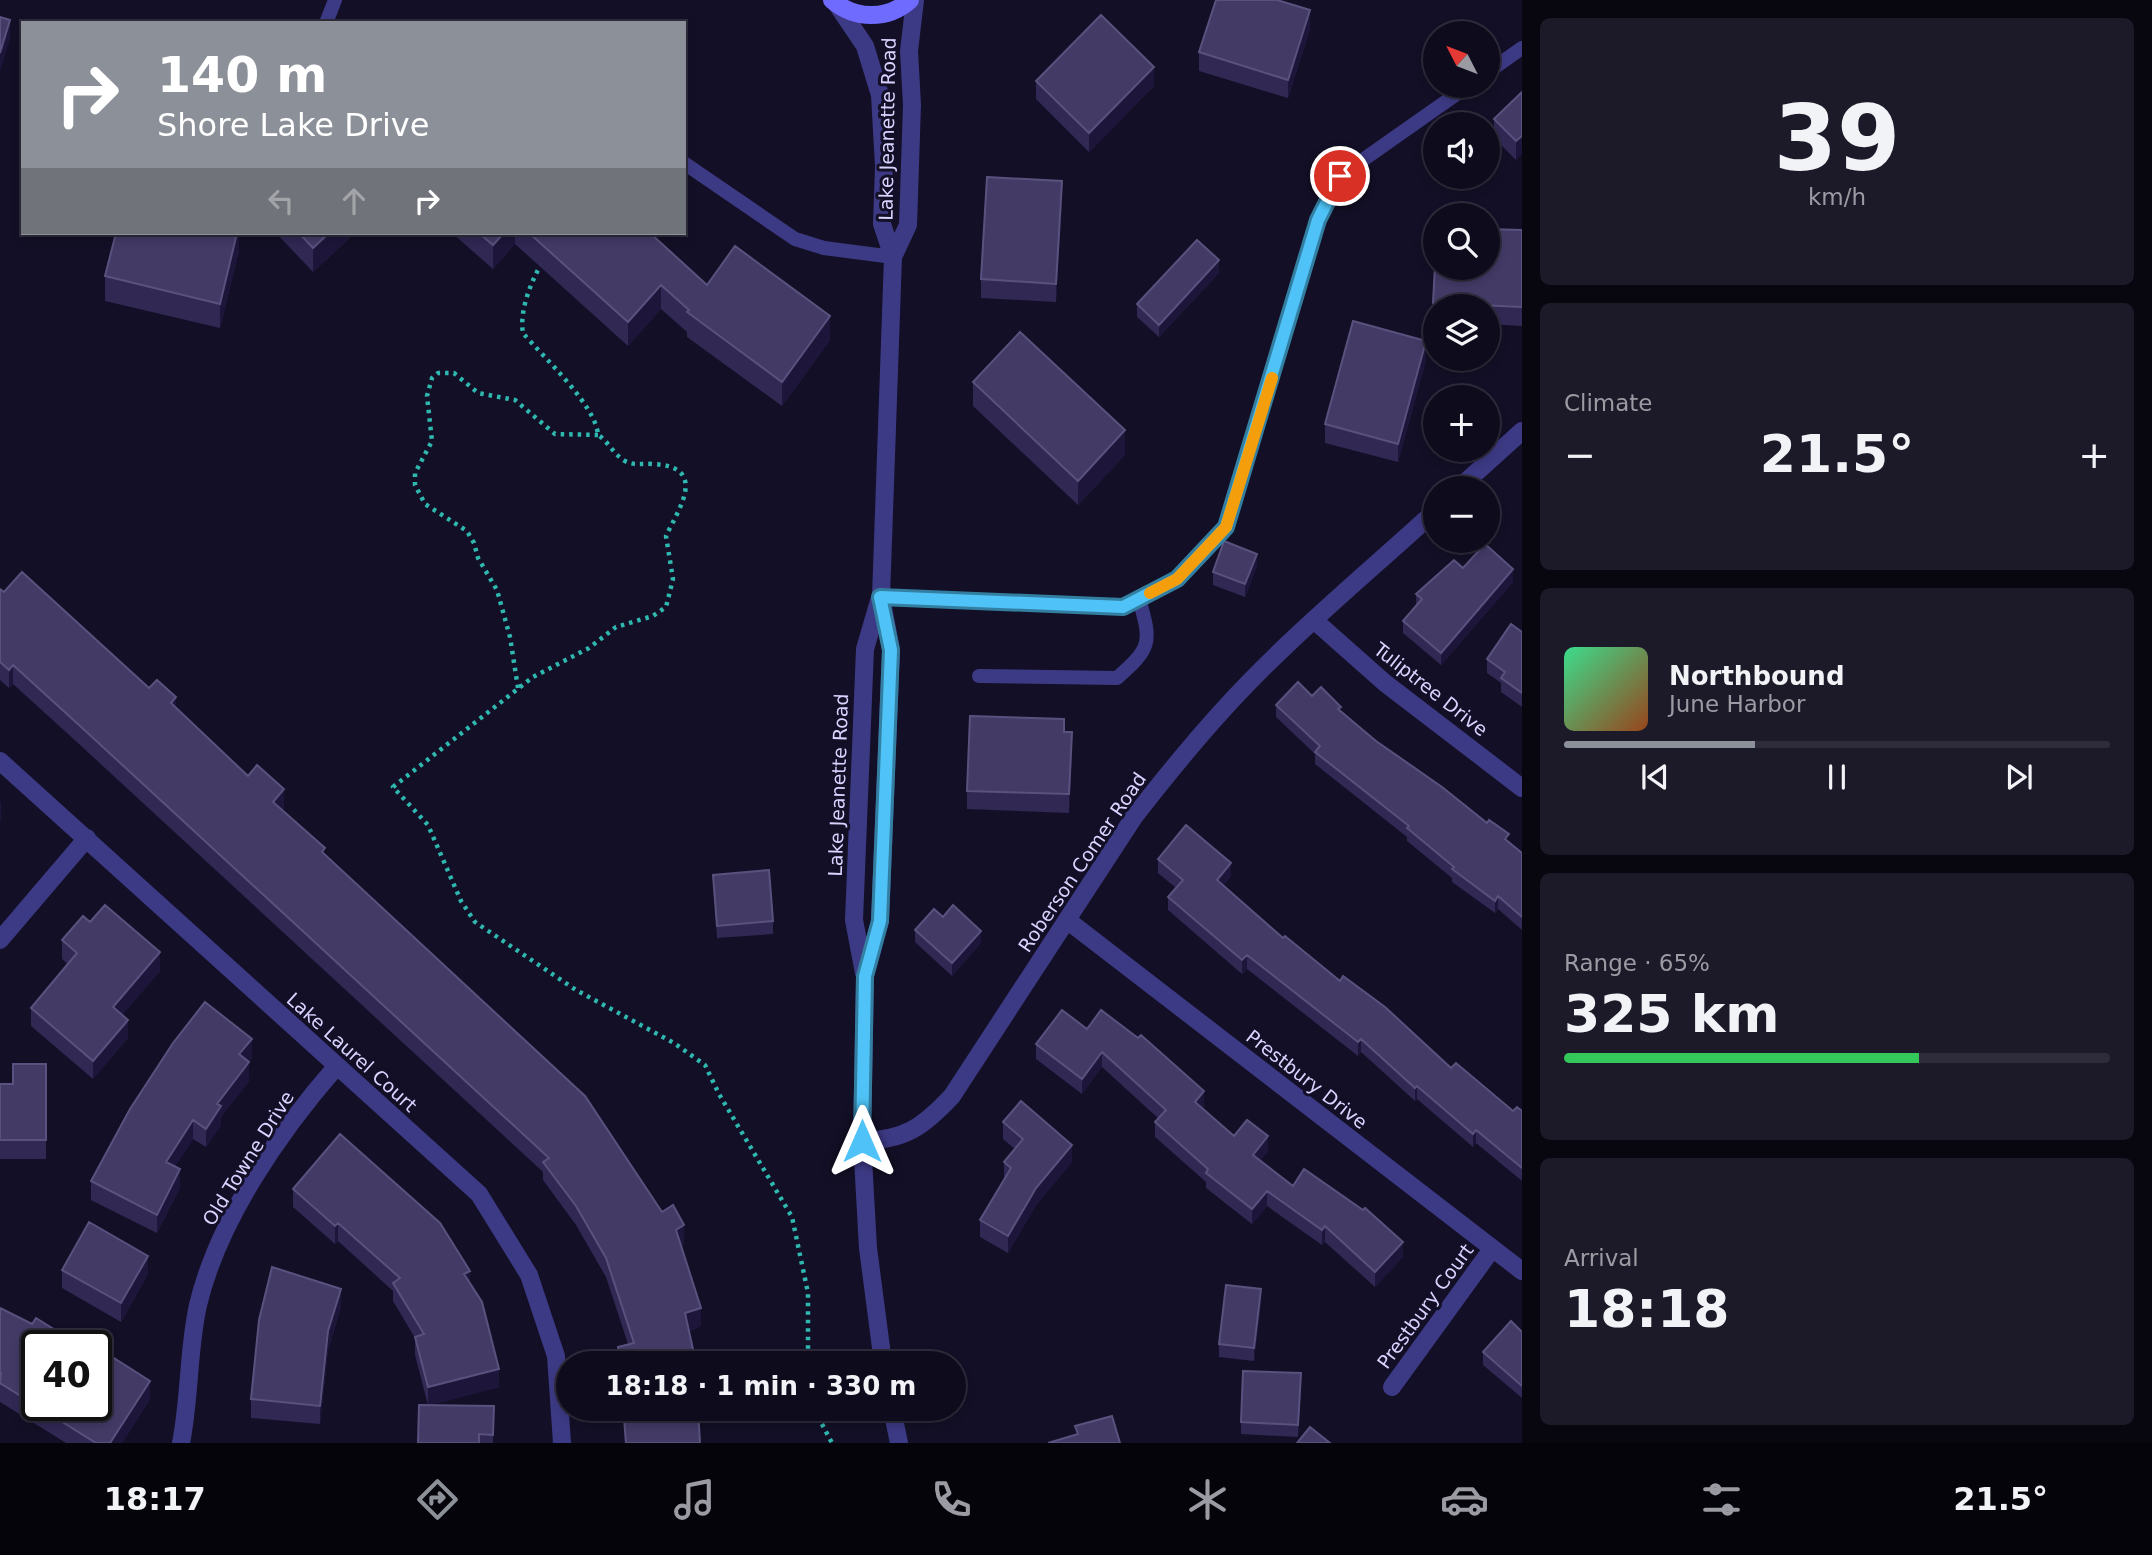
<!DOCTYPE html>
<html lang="en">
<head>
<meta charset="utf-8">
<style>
  :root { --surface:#0e0b1c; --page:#1c1929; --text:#f1f3f6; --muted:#9b9ba3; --line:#2e2b3b; --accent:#8c9099 }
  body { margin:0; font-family:"DejaVu Sans",sans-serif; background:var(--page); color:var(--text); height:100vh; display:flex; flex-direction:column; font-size:26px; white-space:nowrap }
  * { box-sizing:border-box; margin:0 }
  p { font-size:23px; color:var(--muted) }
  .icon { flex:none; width:38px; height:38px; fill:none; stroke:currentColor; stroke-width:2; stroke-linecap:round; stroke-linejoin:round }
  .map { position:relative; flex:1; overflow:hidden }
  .details { display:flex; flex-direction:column; gap:18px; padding:18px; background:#08060f; width:630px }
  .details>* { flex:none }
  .guide { position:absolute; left:21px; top:21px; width:665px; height:214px; border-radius:0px; box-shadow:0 4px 10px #0003,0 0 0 2px var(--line); background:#8c9099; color:#fff; overflow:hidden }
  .needle { width:46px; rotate:312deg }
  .tools { position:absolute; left:1423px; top:21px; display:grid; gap:14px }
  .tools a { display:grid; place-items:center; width:77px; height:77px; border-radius:50%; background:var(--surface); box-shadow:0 4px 10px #0003,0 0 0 2px var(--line); font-size:35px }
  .speed { position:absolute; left:21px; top:1330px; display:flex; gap:14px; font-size:35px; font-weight:700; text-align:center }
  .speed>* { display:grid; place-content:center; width:91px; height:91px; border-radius:50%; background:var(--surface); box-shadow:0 4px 10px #0003,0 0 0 2px var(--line); line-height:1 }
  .speed .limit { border:4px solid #111; border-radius:10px; background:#fff; color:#111 }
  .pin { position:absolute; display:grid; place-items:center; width:60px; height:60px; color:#fff; margin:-30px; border:4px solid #fff; border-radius:50%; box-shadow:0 2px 7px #0007 }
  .me { position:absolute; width:77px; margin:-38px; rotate:0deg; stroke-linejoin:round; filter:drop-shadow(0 0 5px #0008) }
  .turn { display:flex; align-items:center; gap:24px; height:147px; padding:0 21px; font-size:32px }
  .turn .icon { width:91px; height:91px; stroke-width:2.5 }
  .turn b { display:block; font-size:49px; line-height:60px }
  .lanes { display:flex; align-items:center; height:66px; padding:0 21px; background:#0003; justify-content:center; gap:35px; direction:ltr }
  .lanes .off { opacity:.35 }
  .big { font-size:52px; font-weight:600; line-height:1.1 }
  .details .widget { flex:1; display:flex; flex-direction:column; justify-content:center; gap:10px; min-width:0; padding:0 24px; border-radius:10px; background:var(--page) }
  .details .dial { align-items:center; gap:0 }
  .dial b { font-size:91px; line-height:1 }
  .song { display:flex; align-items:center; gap:21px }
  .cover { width:84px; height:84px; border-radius:10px; background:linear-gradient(135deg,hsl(150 70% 55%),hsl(20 70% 35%)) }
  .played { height:7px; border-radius:4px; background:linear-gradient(90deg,var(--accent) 35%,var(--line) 35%) }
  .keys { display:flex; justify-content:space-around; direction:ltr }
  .heat { display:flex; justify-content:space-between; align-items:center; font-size:38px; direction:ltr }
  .charge { height:10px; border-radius:5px; background:linear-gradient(90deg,#34c759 65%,var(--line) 0) }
  .trip { position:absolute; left:556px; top:1351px; width:410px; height:70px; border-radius:35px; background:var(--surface); box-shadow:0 4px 10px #0003,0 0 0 2px var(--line); font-weight:600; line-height:70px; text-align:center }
  .menu { display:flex; height:112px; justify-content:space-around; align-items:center; background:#06040b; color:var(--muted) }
  .menu .icon { width:49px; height:49px }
  .menu .on { color:var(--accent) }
  .menu b { font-size:32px; color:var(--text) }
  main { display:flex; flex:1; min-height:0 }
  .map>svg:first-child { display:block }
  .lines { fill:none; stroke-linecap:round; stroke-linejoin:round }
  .path { stroke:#2fb8b0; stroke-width:4.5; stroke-dasharray:3.5 5; stroke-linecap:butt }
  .service { stroke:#3d3a85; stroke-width:14 }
  .minor { stroke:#3d3a85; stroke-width:18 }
  .tertiary { stroke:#3d3a85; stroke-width:18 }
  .secondary { stroke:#6f6bff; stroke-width:18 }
  .wall { fill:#312854 }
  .shaded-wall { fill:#1d163a }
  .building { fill:#433a66; stroke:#5a527e; stroke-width:2 }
  .route-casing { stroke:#337fa1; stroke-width:18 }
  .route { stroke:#4fc3f7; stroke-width:12 }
  .slow { stroke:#f59e0b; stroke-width:12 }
  .labels { text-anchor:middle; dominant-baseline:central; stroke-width:6; stroke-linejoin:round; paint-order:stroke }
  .street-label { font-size:19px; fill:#d9d4ff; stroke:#130f26 }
</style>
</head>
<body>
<main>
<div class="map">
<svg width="1522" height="1443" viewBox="0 0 1522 1443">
  <rect width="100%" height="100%" fill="#130f26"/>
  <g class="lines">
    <!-- path -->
    <path class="path" d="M542,263C531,281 519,312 523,333C543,357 596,405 598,435C609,442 613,454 625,461C634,466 642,463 652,464C710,466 678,510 666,536L673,579L666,607L653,616L616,627L589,648L533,677L393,787L428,825L461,901L475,922L576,990L674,1043L705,1065L719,1094L792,1217L808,1293V1363
      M518,688L510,637L497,590L478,558L474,543L467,531L425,504L415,485V473L432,441L427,396L432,378L438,373H454L478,393L515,400L555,434L598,435
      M814,1409L832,1443"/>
    <!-- service -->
    <path class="service" d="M326,23L335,0
      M1488,72L1522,48
      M684,163L795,239L824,248L893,257
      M881,597L1123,607L1177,579L1226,527L1318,220L1340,176L1468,86
      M979,676L1117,678C1151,648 1152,643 1139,599"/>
    <!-- minor -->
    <path class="minor" d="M1459,488L1522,431
      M1315,621L1385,683L1522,788
      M0,761L479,1194L529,1275L556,1356L562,1443
      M1067,920L1522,1271
      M0,940L87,838
      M862,1141C905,1140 923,1127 952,1096L1134,817C1162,781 1191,745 1222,711C1287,639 1364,576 1435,511
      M1392,1387L1492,1249
      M181,1443C190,1398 188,1350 198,1305C218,1221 279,1132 336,1067"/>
    <!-- tertiary -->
    <path class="tertiary" d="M836,3L865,46L880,95L884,166L882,224L893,257L881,597L891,650L880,921L865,976L862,1141L868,1248L883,1363
      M893,257L908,225L912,105L909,51L915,0
      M864,973L854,920L865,649L879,601
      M892,1409L899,1443"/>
    <!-- secondary -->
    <path class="secondary" d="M832,0C855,20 888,20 910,0"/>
  </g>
  <!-- wall -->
  <path class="wall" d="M1310,29L1288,98L1199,71V52Z
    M1036,81L1154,86L1089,152L1036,99Z
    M1522,92L1516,160L1494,138V119Z
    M1062,199L1056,302L981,298V279Z
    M1522,230V326L1488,324V306H1435V322L1433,321V303Z
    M239,233V251L220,328L105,301V276Z
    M276,233H355L313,272Z
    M452,233H650L707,285L830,340L782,406L687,337V332L661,309L628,346L515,244L493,269Z
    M1219,273L1159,337L1137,317V304Z
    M1426,360L1398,462L1325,443V424Z
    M973,382L1125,455L1078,505L973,406Z
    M1257,566L1245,597L1213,585V572Z
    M1513,582L1441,665L1403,633V621L1416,606V594Z
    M0,589L149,688L176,708L284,808L282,810L662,1212L684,1244L681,1246L701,1326L689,1331L696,1363H618V1347L628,1344L606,1277L576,1225L543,1180V1172L79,744L13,684L9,688L0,680Z
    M1522,632V707L1501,692V683L1487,673V659Z
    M1312,696L1341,712L1376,741L1522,853V930L1498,909L1495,913L1452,882V878L1407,841V837L1315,764V754L1276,717V705Z
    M1064,732L1072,751L1069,813L967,809V791Z
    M1158,859L1231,876L1223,886L1283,938L1451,1068L1513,1111H1522V1181L1476,1143L1473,1147L1417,1099L1415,1101L1361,1052L1358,1056L1247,969L1242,974L1168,910V897L1176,888L1158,873Z
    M713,875L773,921V934L717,938Z
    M943,917L981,943L952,976L915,942V930Z
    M90,922L160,971L122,1015L128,1038L93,1079L31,1026V1008L68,964L62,959V940Z
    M1087,1029L1204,1106L1203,1108L1234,1136L1268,1151L1261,1160L1293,1186L1403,1257L1375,1287L1325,1242L1322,1245L1267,1206L1252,1224L1206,1188V1182L1155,1137V1122L1159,1119L1102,1067L1082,1094L1036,1059V1044Z
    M252,1058L249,1062V1081L221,1117V1125L206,1147L193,1139L175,1166L180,1188L157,1233L91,1200V1181Z
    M46,1064V1159H0V1084H13Z
    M1003,1122L1072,1162L1036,1205L1008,1253L980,1237V1220L1004,1179V1162L1015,1149L1003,1139Z
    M293,1189L470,1283L499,1387L430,1405L494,1406L493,1443H418L428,1405L415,1355V1338L393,1301V1291L338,1241L335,1244L293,1207Z
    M62,1270L148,1274L121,1322L62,1288Z
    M1261,1301L1254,1361L1219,1357V1344Z
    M341,1307L328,1350L320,1424L251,1418V1399Z
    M0,1308L150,1399L122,1443H66L0,1402Z
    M1522,1332V1398L1483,1365V1352Z
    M1301,1386L1298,1437L1241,1434V1422Z
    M627,1409H698L700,1443H625L624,1418L629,1417Z"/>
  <!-- shaded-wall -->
  <path class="shaded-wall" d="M1310,10V29L1288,98V80Z
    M10,20V39L0,71V53Z
    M1154,67V86L1089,152V133Z
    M1522,136V154L1516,160V141Z
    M1062,181V199L1056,302V284Z
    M237,233H239V251L220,328V304Z
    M329,233H355L313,272V248Z
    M504,233H515V244L493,269V245Z
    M1219,260V273L1159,337V325Z
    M661,285V309L628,346V322Z
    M830,316V340L782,406V382Z
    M1426,341V360L1398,462V444Z
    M1125,430V455L1078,505V481Z
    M1257,554V566L1245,597V584Z
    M1513,569V582L1441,665V653Z
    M13,665V684L9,688V670Z
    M176,697V716L171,703Z
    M1072,732V751L1069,813V794Z
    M284,789V808L273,820V802Z
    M1,802V820L0,822V803Z
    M1231,863V876L1217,893V880Z
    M1498,896V909L1495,913V901Z
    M981,931V943L952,976V963Z
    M160,952V971L113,1026V1007Z
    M1247,955V969L1242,974V960Z
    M128,1020V1038L93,1079V1061Z
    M252,1039V1058L239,1073V1054Z
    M1361,1039V1052L1358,1056V1042Z
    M1102,1052V1067L1082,1094V1079Z
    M249,1062V1081L221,1117V1125L206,1147V1129L217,1104Z
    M1417,1086V1099L1415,1101V1088Z
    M1204,1091V1106L1195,1117V1102Z
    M193,1120V1139L166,1180V1162Z
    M1476,1130V1143L1473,1147V1134Z
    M1268,1136V1151L1253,1170V1155Z
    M1072,1145V1162L1036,1205L1008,1253V1236L1036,1188Z
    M180,1169V1188L157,1233V1215Z
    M1267,1191V1206L1252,1224V1209Z
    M338,1223V1241L335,1244V1226Z
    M684,1225V1244L676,1249V1230Z
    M1325,1226V1242L1322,1245V1230Z
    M1403,1242V1257L1375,1287V1272Z
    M148,1256V1274L121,1322V1303Z
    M470,1271V1289L464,1274Z
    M341,1289V1307L328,1350L320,1424V1406L328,1331Z
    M1261,1289V1301L1254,1361V1348Z
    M701,1308V1326L685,1332V1313Z
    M499,1369V1387L428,1406V1387Z
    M150,1381V1399L122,1443H110Z"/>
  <!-- building -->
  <path class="building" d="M1216,0H1277L1310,10L1288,80L1199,52Z
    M1101,15L1154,67L1089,133L1036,81Z
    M0,17L10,20L0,53Z
    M1522,92V136L1516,141L1494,119Z
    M987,177L1062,181L1056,284L981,279Z
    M1488,229L1522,230V307L1433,303L1435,265V268H1488Z
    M116,233H237L220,304L105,276Z
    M299,233H329L313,248Z
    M479,233H504L493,245Z
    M529,233H650L707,285L735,246L830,316L782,382L687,312L689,310L661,285L628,322Z
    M1197,240L1219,260L1159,325L1137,304Z
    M1353,321L1426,341L1398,444L1325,424Z
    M1020,332L1125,430L1078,481L973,382Z
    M1224,541L1257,554L1245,584L1213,572Z
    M1485,544L1513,569L1441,653L1403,621L1422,599L1416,594L1454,560L1463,568Z
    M22,572L149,688L157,680L176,697L171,703L248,776L257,765L284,789L273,802L325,848L322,852L585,1096L662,1212L673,1205L684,1225L676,1230L701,1308L685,1313L696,1363H621L618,1347L634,1343L606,1258L576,1206L543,1162L549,1158L79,725L13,665L9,670L0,662V589L4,592Z
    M1511,624L1522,632V693L1501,678L1505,672L1487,659Z
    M1298,682L1312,696L1321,687L1341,707L1338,709L1376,741L1442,787L1487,823L1489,820L1509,834L1505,839L1522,853V917L1498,896L1495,901L1452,869L1454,867L1407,828L1409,826L1315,752L1320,746L1276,705Z
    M970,716L1064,719V732H1072L1069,794L967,791Z
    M1186,825L1231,863L1217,880L1283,938L1285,936L1340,981L1343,976L1385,1007L1451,1068L1456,1063L1513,1111L1517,1107L1522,1111V1168L1476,1130L1473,1134L1417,1086L1415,1088L1361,1039L1358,1042L1247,955L1242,960L1168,897L1183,880L1158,859Z
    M769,870L773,921L717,926L713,875Z
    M105,905L160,952L113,1007L128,1020L93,1061L31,1008L77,953L62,940L83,916L90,922Z
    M953,905L981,931L952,963L915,930L934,909L943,917Z
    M205,1002L252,1039L239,1054L249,1062L217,1104L221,1106L206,1129L193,1120L166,1162L180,1169L157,1215L91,1181L130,1109L173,1043Z
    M1062,1010L1087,1029L1101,1010L1138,1038L1141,1035L1204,1091L1195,1102L1234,1136L1247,1120L1268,1136L1253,1155L1293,1186L1304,1169L1363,1210L1365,1208L1403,1242L1375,1272L1325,1226L1322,1230L1267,1191L1252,1209L1206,1173L1208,1169L1155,1122L1166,1110L1102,1052L1082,1079L1036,1044Z
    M13,1064H46V1140H0V1084H13Z
    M1021,1101L1072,1145L1036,1188L1008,1236L980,1220L1011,1168L1004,1162L1023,1139L1003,1122Z
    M340,1134L440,1223L470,1271L464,1274L482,1302L499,1369L428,1387L415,1337L424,1334L393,1283L400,1278L338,1223L335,1226L293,1189Z
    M89,1222L148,1256L121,1303L62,1270Z
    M272,1267L341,1289L328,1331L320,1406L251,1399L259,1320Z
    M1226,1285L1261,1289L1254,1348L1219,1344Z
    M0,1308L32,1324L36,1318L81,1346H37V1405H96V1356L99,1357L103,1351L150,1381L110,1443H96L0,1383L1,1373L0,1372Z
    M1511,1321L1522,1332V1386L1483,1352Z
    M1243,1371L1301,1373L1298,1425L1241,1422Z
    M419,1405L494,1406L493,1435L479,1434V1443H418Z
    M631,1409H698L700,1443H626L624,1418L633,1417Z
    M1112,1416L1120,1443H1048L1078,1434L1075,1426Z
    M1310,1427L1330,1443H1297Z"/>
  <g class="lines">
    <!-- route casing -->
    <g class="route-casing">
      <path id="route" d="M862,1141L865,976L880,921L891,650L880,597L1123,607L1177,579L1226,527L1318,220L1340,176"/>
    </g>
    <!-- route -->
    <use href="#route" class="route"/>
    <!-- slow -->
    <path class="slow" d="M1150,593L1177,579L1226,527L1272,378"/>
  </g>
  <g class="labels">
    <!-- street labels -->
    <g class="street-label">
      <text transform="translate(887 129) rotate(-89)">Lake Jeanette Road</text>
      <text transform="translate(1431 689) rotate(38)">Tuliptree Drive</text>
      <text transform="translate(838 785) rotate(-88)">Lake Jeanette Road</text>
      <text transform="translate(1082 862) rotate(-56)">Roberson Comer Road</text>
      <text transform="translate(352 1052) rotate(42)">Lake Laurel Court</text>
      <text transform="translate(1307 1079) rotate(38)">Prestbury Drive</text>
      <text transform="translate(248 1158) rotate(-58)">Old Towne Drive</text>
      <text transform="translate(1425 1306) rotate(-54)">Prestbury Court</text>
    </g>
  </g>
</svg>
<div class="tools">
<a><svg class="needle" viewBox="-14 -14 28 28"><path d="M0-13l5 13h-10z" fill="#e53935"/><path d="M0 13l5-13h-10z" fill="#9b9ba3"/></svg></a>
<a><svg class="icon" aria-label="sound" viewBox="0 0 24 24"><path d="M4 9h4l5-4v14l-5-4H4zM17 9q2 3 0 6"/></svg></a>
<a><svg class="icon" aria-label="search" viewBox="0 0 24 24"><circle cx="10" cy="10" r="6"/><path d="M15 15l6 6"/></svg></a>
<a><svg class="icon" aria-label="layers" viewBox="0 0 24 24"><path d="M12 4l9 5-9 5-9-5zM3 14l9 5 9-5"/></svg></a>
<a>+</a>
<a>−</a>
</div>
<div class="speed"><div class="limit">40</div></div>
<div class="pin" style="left:1340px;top:176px;background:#d93025"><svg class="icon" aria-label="arrive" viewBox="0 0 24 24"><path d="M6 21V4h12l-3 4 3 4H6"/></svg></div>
<svg class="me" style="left:862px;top:1141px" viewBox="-20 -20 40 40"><path d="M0-17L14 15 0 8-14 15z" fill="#4fc3f7" stroke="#fff" stroke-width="4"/></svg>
<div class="trip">18:18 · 1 min · 330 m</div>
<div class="guide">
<div class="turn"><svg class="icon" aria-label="right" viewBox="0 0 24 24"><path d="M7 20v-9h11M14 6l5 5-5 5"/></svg><div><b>140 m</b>Shore Lake Drive</div></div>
<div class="lanes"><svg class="icon off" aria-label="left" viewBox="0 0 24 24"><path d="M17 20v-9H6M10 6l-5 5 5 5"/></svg><svg class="icon off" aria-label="ahead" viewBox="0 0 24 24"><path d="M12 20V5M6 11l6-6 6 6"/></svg><svg class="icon" aria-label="right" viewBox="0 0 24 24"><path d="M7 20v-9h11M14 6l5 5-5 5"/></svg></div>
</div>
</div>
<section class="details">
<div class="widget dial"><b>39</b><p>km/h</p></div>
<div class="widget"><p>Climate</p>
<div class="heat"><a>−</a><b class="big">21.5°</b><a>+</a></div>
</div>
<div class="widget">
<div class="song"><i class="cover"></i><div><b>Northbound</b><p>June Harbor</p></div></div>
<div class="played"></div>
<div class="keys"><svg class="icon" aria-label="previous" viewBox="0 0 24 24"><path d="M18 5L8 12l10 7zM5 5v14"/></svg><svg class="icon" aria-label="pause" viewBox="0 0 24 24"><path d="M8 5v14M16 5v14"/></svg><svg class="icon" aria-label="next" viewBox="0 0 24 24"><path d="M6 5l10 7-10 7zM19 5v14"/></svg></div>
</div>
<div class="widget"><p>Range · 65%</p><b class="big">325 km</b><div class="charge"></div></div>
<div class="widget"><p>Arrival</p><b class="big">18:18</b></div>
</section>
</main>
<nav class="menu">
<b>18:17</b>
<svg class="icon on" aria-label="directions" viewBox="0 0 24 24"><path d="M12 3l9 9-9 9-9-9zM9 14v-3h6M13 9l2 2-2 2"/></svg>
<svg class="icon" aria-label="music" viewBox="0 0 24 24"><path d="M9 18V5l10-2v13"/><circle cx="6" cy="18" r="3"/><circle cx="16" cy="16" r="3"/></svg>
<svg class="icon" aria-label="phone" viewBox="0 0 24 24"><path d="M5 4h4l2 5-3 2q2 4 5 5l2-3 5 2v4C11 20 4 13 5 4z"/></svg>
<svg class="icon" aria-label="climate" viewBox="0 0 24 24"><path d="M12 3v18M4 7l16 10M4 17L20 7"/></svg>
<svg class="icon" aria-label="car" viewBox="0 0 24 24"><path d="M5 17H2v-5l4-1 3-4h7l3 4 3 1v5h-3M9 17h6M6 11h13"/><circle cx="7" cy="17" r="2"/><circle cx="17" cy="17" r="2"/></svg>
<svg class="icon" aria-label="filters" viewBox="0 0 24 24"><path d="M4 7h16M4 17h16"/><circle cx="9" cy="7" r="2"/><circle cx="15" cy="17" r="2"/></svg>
<b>21.5°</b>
</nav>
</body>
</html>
